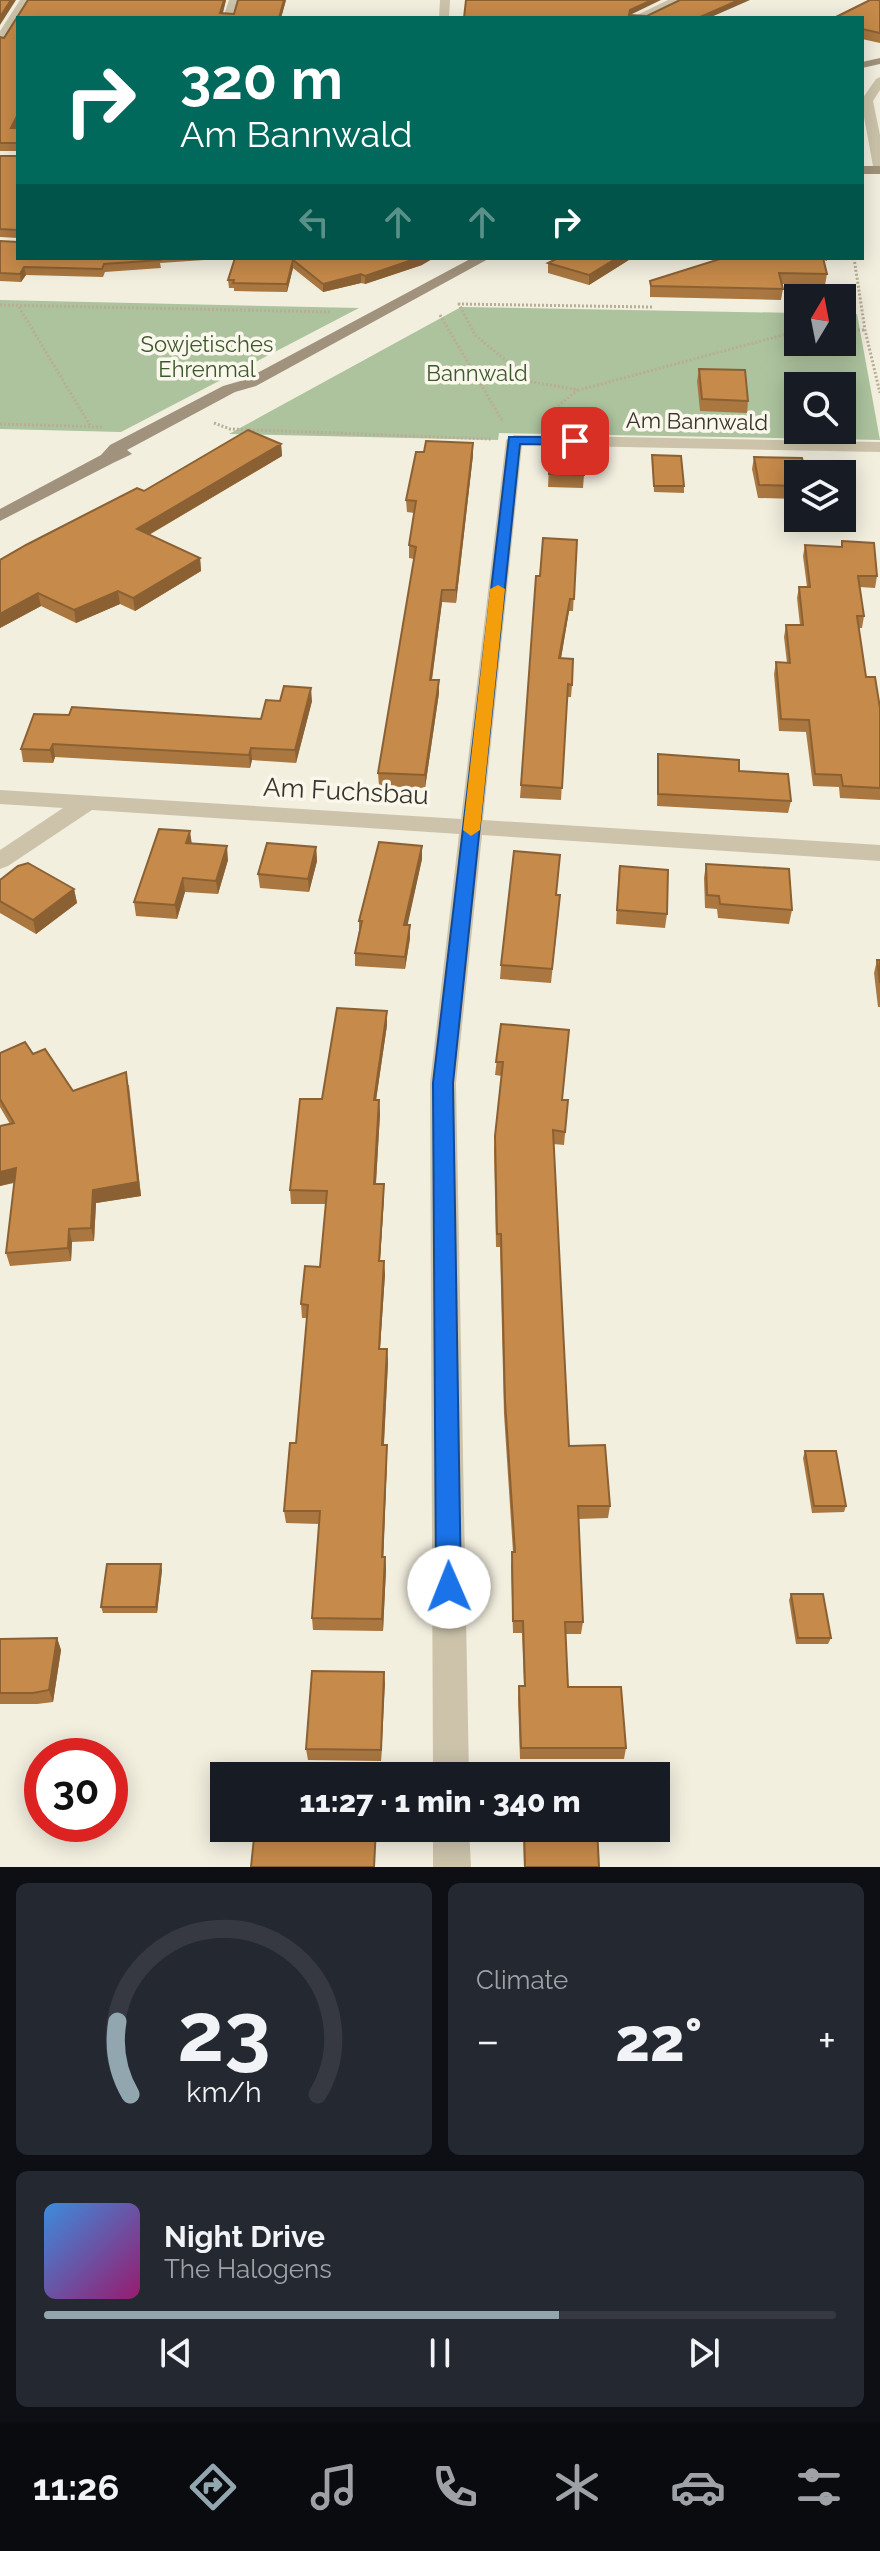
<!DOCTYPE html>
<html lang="en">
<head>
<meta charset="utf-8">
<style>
  :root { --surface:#171b24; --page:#242831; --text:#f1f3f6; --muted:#9ea1a6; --line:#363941; --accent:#92a6b0 }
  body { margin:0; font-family:Raleway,sans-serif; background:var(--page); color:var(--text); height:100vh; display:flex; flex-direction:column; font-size:30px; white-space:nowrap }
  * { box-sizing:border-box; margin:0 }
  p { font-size:26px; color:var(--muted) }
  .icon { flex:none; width:44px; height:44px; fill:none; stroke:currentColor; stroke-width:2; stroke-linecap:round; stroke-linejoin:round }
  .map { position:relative; height:1867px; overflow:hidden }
  .side { display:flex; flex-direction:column; gap:16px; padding:16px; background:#0d0f14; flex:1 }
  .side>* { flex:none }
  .top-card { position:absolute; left:16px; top:16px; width:848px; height:244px; border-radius:0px; box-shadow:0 4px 20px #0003; background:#00695c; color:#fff; overflow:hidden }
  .needle { width:52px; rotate:10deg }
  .buttons { position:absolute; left:784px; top:284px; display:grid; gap:16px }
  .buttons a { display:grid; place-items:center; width:72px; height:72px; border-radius:0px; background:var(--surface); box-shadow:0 4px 20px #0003; font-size:40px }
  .speed { position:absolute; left:24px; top:1738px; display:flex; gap:16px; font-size:40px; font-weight:700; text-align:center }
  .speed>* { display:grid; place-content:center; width:104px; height:104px; border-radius:50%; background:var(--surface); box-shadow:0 4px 20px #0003; line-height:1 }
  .speed .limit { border:12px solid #d22; background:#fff; color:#111 }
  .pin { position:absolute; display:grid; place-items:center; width:68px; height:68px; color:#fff; margin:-34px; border-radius:16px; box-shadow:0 4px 12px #0006 }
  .me { position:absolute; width:88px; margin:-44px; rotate:359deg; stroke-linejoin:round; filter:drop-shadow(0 0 6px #0008) }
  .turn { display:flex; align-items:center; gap:28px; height:168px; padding:0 32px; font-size:36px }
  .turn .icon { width:104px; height:104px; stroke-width:2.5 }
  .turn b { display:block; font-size:56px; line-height:68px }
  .lanes { display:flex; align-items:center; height:76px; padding:0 32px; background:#0003; justify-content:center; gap:40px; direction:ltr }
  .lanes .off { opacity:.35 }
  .big { font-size:60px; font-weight:800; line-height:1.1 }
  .side .widget { flex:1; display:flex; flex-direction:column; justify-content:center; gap:12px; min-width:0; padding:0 28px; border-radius:12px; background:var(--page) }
  .side .dial { align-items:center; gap:0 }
  .dial svg { height:208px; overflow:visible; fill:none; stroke:var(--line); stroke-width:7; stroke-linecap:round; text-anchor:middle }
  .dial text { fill:var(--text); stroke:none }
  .song { display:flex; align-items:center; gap:24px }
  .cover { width:96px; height:96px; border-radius:12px; background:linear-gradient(135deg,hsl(210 70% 55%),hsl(320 70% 35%)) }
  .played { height:8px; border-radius:4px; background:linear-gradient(90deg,var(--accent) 65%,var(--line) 65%) }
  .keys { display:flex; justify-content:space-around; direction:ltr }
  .heat { display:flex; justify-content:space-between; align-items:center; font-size:44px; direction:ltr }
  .side .tiles { flex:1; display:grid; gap:16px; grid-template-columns:1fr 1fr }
  .widget:last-child { grid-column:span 2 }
  .trip { position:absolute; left:210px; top:1762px; width:460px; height:80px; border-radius:0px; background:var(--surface); box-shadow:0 4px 20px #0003; font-weight:800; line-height:80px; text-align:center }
  .dock { display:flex; height:128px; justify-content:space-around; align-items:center; background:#090b0e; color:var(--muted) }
  .dock .icon { width:56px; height:56px }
  .dock .selected { color:var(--accent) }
  .dock b { font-size:36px; color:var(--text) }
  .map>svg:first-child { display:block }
  .green { fill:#adc39e; fill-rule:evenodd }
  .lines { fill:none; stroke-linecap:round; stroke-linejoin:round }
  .path { stroke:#b8ad95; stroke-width:3; stroke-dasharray:2 2; stroke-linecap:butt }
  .street { fill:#ccc3aa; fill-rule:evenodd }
  .secondary { fill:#a0927c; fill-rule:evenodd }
  .wall { fill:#aa7740 }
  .shaded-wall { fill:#8b6134 }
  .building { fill:#c68a4a; stroke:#8b6134; stroke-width:2 }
  .route { fill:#1a73e8; stroke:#114b97; stroke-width:2 }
  .slow { fill:#f59e0b }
  .labels { text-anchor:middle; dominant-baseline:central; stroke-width:7; stroke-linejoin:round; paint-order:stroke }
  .far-park-label { font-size:22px; fill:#3d582d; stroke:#faf8ec }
  .far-street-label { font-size:22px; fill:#39332a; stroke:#faf8ec }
  .street-label { font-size:26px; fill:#39332a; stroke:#faf8ec }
</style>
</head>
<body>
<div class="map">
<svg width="880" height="1867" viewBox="0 0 880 1867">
  <rect width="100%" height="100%" fill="#f3efdf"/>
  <!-- green -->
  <path class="green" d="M0,300L359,308L121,432L0,429Z
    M461,307L798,313V342H842V314H857L880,440L499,433L498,440L229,434ZM798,386H842V430H798Z"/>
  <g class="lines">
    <!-- path -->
    <path class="path" d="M854,258L865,330L880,393
      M0,305L331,312
      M19,307L91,427
      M652,307L459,304L475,335L532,382L579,390L798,331
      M440,315L503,422
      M842,330H865
      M542,418L578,390
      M214,423L230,429L491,439
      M0,424L103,427"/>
    <!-- street -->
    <path class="street" d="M20,0H30L4,42L0,43V31Z
      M229,0H239L233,18H223Z
      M440,0H450L449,18H439Z
      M668,0H682L645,18H631Z
      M880,77V90L873,101L880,135V170L873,166L862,106V99L876,79Z
      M514,435L880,442V452L522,445L483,820L880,845V861L482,835L456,1083L469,1776H433L430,1083L459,834L92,810L8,866L0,869V850L63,808L0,804V790L461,819L506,440Z
      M433,1828H469L471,1867H433Z"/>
    <!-- secondary -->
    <path class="secondary" d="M880,58V64L862,68V62Z
      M862,166H880V174H862Z
      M472,258H490L256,386L235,392L127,450L132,454L113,463L0,521V509L101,455L110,445L223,386L244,380Z"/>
  </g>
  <!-- wall -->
  <path class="wall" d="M28,0H226L223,13L234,14L238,0H286L281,18H18V124L16,128H18V151H0V37L4,38Z
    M880,0V43L862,39V18Z
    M0,156H18V238L0,237Z
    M0,241L18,258H234L160,263L161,268L105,272L103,277L26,275L21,282L0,281Z
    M235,258L422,265L365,284L361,283L323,292L293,268L287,292L234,291V288H229L228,280Z
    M632,258L589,285L548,273V263Z
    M723,258H827V261L824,260L827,274L825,285L782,284L783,289L781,300L650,297V281Z
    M699,369L748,401L747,413L700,411L697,381Z
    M473,443V455L456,603L442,602L432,680L439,693L425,788L379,786L378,773L414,559L409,558V545L414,513L407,512L406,500L424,452Z
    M281,444L282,456L149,535L200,558L201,571L135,611L120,604L76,623L41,606L0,628V560L144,491Z
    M550,446L584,475L583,488L548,487Z
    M652,455L684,486V493L654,492Z
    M754,457L798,474V499L758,498L752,469Z
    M577,540L573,611H569L561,658L572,685L571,697H567L561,800L520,798L536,576H540Z
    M842,541L877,576L875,588L860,587L864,616L862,628H859L866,677L880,708V800L840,798L839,787L813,786L806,732L779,731L774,674L776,662L787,663L784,637L786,625H800L797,598L799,587H807L803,556L805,545L841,547Z
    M280,701H312L296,763L252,760L250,768L55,757L53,763L23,762L21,749L34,714L261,719Z
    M658,754L739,771L791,801L788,813L657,806Z
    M192,844L228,860L218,894L185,892L177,919L136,916L134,902Z
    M422,846V859L407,925H410V938L405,969L355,966V953L359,931V921Z
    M316,847L317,861L309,892L260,888L258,874Z
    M706,864L792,910L789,924L718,918L717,909L705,908L704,878Z
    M619,866L667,914L665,928L616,924Z
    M0,880L74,889L77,903L36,934L0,913Z
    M556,895L559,909L551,983L500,979L501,965Z
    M877,960H880V1007H878L874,973Z
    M387,1011V1025L376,1100H379L380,1114L376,1184L384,1197L380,1261L385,1274L380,1349H387L388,1362L384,1445H387V1458L383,1557H385L386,1569L383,1631L313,1630L312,1618L319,1524L286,1523L284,1511L296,1443L307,1318H302L301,1304L320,1267L326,1204H291L290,1190L322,1099Z
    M501,1024L562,1100H568L564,1145L553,1144L569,1446L610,1506L608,1518L578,1519L583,1622L581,1634H566L568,1687L626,1748L624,1759H520L518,1698L519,1686H524L522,1633H513L511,1565L513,1552L504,1414L500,1247H496L494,1149L502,1076L495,1075Z
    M0,1053L33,1054L73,1091L129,1085L141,1196L96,1203L94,1241L72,1242L71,1261L10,1266L6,1253L14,1183L0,1186V1126L10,1124L0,1107Z
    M805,1451L846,1506L844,1512L812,1513L803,1458Z
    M162,1570L157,1613H103L101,1607Z
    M791,1594L831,1638L828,1644H796L789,1600Z
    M57,1638L61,1650L53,1702L37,1704H0V1639Z
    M384,1672L381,1761L308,1760L306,1749Z
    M523,1828H597L599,1867H524Z"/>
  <!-- shaded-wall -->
  <path class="shaded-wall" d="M11,0H16L0,25V17Z
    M224,0H226L221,18L220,13Z
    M284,0H286L281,18H279Z
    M652,0H661L630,15V10Z
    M739,0H750L709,18H698Z
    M18,114V123L12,135L11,128Z
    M418,258H434L422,265L365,284V276Z
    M617,258H632L589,285V275Z
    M293,260V268L287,292V284Z
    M24,267L26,275L21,282L20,274Z
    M361,274V283L323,292V284Z
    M473,443V455L456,603V590Z
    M281,444L282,456L138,541L137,529Z
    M200,558L201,571L135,611L133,598Z
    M442,590V602L430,693V680Z
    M118,591L120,604L76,623L74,610Z
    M38,593L41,606L0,628V614Z
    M570,599L569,611L559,670V658Z
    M439,680V693L425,788V775Z
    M311,688L312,701L296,763L295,750Z
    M53,744L55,757L53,763L50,750Z
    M251,748L252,760L250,768L249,755Z
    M190,831L192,845L186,843Z
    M227,846L228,860L218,894L216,881Z
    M422,846V859L405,937L404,925Z
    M316,847L317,861L309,892L308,879Z
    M183,878L185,892L177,919L175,905Z
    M74,889L77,903L36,934L33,920Z
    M410,925V938L405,969V957Z
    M387,1011V1025L374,1114V1100Z
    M126,1072L141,1196L96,1203L94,1241L91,1228L93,1190Z
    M379,1100L380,1114L375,1197L374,1184Z
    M16,1168L19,1181L0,1186V1172Z
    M384,1184V1197L379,1274V1261Z
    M69,1229L72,1242L71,1261L68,1248Z
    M384,1261L385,1274L379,1362V1349Z
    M387,1349L388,1362L383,1458L382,1445Z
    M387,1445V1458L383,1569L382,1557Z
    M385,1557L386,1569L383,1631L382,1619Z
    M161,1564L162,1570L157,1613L156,1607Z
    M57,1638L61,1650L53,1702L49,1690Z
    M384,1672L385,1684L381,1761V1750Z"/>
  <!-- building -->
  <path class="building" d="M0,0H11L0,17Z
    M28,0H224L220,13L234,14L238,0H284L279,18H18V114L11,128H18V143H0V37L4,38Z
    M466,0H652L630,10L629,15L647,16L680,0H739L698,18H464Z
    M870,0H880V33L862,29V18H834Z
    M0,156H18V230L0,229Z
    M0,241L18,242V258H159L160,260L104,264L102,269L24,267L20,274L0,273Z
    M235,258H418L365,276L361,274L323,284L293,260L287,284L233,283L234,280H228Z
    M558,258H617L589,275L548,263Z
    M723,258H823L827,274L779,273L783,289L651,286L650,281Z
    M699,369L745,370L748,401L702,399Z
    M248,430L281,444L137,529L200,558L133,598L118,591L74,610L38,593L0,614V560L26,545L137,488L144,491Z
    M426,441L473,443L456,590H442L430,680H439L425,775L378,773L416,547L409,545L416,501L406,500L416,452H424Z
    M550,446L584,447V475L549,474Z
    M652,455L681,456L684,486H654Z
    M754,457L802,458L806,474H798V486L759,485Z
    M543,538L577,540L574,599H570L559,658L573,659L572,685L568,684L562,788L521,785L536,576H540Z
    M842,541L874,543L877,576H858L864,616H857L866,677H875L880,708V788L843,786L841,775L815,774L809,720L781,719L776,662L790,663L786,625H803L799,587H810L805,545L842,547Z
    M284,686L311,688L295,750L251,748L249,755L53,744L50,750L21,749L34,714L69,715L72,707L261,719L266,700L280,701Z
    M658,754L739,760V771L788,774L791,801L658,794Z
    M159,829L190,831L186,843L227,846L216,881L183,878L175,905L134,902Z
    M379,842L422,846L404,925H410L405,957L355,953L362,921H359Z
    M267,843L316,847L308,879L258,874Z
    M514,851L560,855L556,895H560L552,969L501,965Z
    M28,863L74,889L33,920L0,901V880L18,866Z
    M706,864L789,869L792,910L720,904L719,896L707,895Z
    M620,866L668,870L667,914L617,910Z
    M877,960H880V983Z
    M337,1008L387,1011L374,1100H379L374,1184H384L379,1261H384L379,1349H387L382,1445H387L382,1557H385L382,1619L312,1618L320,1511H284L290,1443H296L308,1305L301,1304L305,1266L320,1267L327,1191L290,1190L300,1099H322Z
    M501,1024L569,1030L562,1100H568L565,1132L553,1130L569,1446L605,1445L610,1506H578L583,1622H565L568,1687H621L626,1748H521L519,1686H525L523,1621H513L512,1552H515L505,1401L501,1234H497L495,1136L503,1062H496Z
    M25,1042L33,1054L45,1049L73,1091L126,1072L138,1182L93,1190L91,1228L69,1229L68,1248L6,1253L16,1168L0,1172V1126L14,1123L0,1099V1053Z
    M805,1451H836L846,1506H814Z
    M107,1564H161L156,1607H101Z
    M791,1594H823L831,1638H798Z
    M57,1638L49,1690L33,1693H0V1639Z
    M312,1671L384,1672L381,1750L306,1749Z
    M255,1828H376L374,1867H251Z
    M524,1828H597L599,1867H525Z"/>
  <!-- route -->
  <path class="route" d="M509,437H575L581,441L575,445L520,444L453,1083L461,1587L458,1596L449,1599L440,1596L436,1587L433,1083Z"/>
  <!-- slow -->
  <path class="slow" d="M498,585L505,589L480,830L471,836L463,830L490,589Z"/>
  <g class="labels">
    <!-- far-park labels -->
    <g class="far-park-label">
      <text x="207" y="344">Sowjetisches<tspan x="207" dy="25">Ehrenmal</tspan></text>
      <text x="477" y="373">Bannwald</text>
    </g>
    <!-- far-street labels -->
    <g class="far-street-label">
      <text transform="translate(697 421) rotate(1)">Am Bannwald</text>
    </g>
    <!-- street labels -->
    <g class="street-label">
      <text transform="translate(346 791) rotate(3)">Am Fuchsbau</text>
    </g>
  </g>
</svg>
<div class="buttons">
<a><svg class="needle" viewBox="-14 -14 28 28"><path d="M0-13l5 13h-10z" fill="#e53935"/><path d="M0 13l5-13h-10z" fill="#9ea1a6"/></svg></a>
<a><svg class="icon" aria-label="search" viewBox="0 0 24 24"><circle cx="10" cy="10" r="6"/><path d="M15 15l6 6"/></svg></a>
<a><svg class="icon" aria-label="layers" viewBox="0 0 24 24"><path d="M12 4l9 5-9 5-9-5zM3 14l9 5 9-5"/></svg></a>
</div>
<div class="speed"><div class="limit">30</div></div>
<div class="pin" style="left:575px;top:441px;background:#d93025"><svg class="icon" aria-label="arrive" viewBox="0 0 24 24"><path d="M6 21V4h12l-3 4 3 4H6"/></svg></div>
<svg class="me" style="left:449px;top:1587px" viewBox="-20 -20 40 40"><circle r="19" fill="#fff"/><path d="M0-13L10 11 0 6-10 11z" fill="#1a73e8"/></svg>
<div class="trip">11:27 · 1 min · 340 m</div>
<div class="top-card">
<div class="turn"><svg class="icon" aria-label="right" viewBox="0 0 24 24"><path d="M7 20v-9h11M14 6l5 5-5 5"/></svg><div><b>320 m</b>Am Bannwald</div></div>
<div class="lanes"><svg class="icon off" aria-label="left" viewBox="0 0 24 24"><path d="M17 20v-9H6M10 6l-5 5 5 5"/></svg><svg class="icon off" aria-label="ahead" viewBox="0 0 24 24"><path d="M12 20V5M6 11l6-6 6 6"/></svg><svg class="icon off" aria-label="ahead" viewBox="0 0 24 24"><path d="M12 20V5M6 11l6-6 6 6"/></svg><svg class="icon" aria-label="right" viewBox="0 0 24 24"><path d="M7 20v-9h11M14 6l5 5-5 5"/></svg></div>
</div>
</div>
<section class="side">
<div class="tiles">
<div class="widget dial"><svg viewBox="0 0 100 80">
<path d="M14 69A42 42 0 1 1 86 69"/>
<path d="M14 69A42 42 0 0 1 9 41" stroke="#92a6b0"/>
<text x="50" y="56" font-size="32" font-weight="700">23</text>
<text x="50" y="72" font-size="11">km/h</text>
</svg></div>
<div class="widget"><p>Climate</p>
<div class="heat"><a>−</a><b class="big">22°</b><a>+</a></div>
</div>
<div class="widget">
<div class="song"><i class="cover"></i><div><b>Night Drive</b><p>The Halogens</p></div></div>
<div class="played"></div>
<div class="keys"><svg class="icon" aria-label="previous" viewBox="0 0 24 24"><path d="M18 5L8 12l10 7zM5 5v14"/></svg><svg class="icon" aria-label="pause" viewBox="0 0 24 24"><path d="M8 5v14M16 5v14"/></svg><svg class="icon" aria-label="next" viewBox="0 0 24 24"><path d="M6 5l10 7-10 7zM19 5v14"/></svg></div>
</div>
</div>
</section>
<nav class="dock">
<b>11:26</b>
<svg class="icon selected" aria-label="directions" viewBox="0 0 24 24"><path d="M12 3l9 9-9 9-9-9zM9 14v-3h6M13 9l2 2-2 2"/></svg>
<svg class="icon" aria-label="music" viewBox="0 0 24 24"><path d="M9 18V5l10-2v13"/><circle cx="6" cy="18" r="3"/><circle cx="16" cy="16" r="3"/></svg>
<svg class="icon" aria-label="phone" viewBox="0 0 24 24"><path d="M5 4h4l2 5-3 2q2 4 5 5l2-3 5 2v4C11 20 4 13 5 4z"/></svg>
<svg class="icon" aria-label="climate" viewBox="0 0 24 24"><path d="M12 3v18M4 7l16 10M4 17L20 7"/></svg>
<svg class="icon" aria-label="car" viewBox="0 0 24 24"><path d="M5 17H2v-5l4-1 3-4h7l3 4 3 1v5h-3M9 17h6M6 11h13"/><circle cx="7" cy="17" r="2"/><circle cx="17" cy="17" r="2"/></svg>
<svg class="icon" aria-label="filters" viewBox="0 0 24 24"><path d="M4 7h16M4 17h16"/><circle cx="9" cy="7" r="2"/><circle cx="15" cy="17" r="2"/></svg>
</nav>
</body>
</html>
